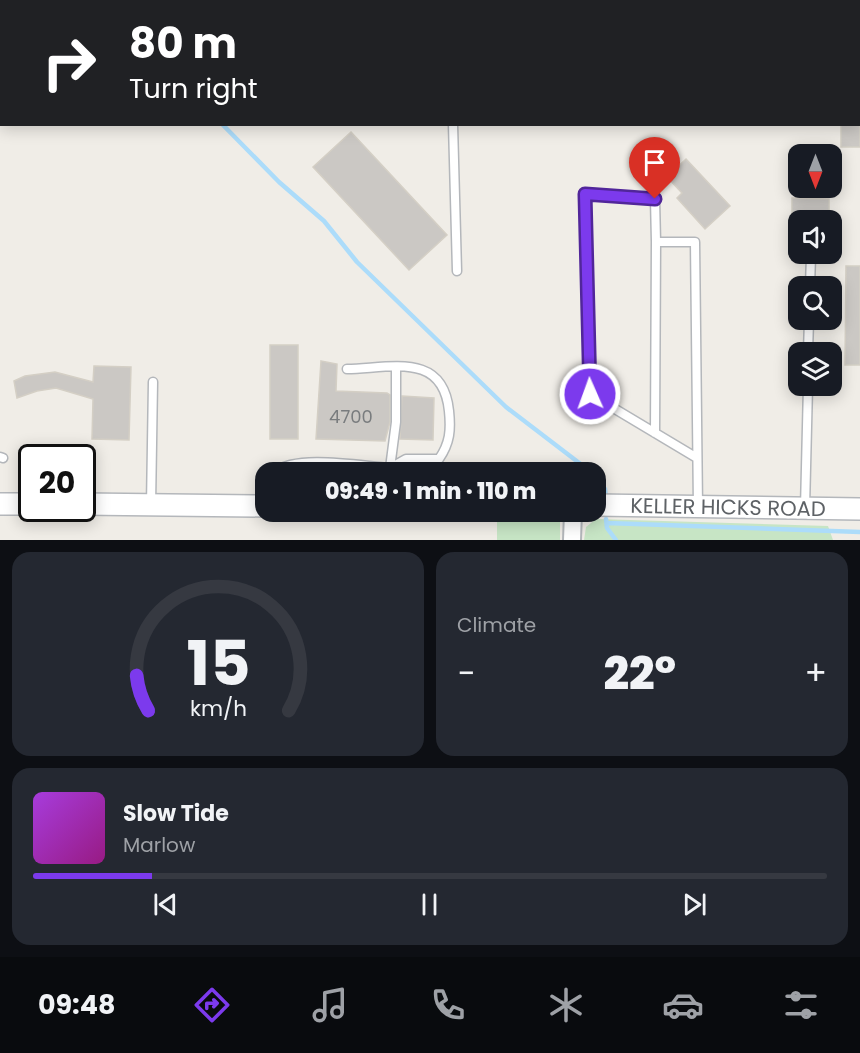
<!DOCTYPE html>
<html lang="en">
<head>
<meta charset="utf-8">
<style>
  :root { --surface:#171b24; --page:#242831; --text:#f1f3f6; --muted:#9ea1a6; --line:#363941; --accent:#7c3aed }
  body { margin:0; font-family:Poppins,sans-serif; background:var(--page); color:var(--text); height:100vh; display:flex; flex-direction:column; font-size:22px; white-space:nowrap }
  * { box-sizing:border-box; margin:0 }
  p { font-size:20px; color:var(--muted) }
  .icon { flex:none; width:33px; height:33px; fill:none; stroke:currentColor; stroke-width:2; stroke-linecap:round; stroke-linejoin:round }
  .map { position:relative; height:540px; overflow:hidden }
  .drawer { display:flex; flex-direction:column; gap:12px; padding:12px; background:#0d0f14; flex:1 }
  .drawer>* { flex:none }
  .guide { position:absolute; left:0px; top:0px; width:861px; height:126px; box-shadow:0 3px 15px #0003; background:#202124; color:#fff; overflow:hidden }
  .needle { width:39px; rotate:180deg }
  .buttons { position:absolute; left:788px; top:144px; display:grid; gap:12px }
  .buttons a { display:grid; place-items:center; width:54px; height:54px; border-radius:12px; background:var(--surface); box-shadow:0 3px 15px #0003; font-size:30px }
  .speed { position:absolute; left:18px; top:444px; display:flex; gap:12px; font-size:30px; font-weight:700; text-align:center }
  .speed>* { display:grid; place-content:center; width:78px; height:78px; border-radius:50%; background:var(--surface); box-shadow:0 3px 15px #0003; line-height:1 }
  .speed .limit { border:3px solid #111; border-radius:9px; background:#fff; color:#111 }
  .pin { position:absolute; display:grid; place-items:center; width:51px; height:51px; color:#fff; margin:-62px -26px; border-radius:50% 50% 50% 0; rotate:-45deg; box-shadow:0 0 6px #0007 }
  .pin .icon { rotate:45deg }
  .me { position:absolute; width:66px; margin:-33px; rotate:358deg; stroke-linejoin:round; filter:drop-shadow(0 0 4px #0008) }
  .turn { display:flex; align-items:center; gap:21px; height:126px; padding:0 30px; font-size:27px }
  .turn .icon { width:78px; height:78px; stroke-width:2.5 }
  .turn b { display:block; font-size:42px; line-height:51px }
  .big { font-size:45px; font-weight:800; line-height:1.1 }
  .drawer .card { flex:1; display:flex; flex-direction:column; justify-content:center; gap:9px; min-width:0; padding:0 21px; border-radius:18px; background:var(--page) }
  .drawer .dial { align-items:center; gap:0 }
  .dial svg { height:156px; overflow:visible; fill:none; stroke:var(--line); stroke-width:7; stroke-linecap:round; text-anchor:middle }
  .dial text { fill:var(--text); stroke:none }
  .song { display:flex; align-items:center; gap:18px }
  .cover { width:72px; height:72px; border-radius:9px; background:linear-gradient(135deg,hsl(280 70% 55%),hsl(310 70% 35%)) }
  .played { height:6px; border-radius:3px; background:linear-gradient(90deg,var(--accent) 15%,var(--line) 15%) }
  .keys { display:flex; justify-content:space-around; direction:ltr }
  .heat { display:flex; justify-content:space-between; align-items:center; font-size:33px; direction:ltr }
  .drawer .tiles { flex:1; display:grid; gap:12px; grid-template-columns:1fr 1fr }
  .card:last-child { grid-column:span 2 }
  .trip { position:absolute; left:255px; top:462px; width:351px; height:60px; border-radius:18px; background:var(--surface); box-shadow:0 3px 15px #0003; font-weight:800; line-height:60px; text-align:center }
  .tabs { display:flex; height:96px; justify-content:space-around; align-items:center; background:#090b0e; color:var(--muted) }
  .tabs .icon { width:42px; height:42px }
  .tabs .current { color:var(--accent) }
  .tabs b { font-size:27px; color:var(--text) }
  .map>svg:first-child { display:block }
  .green { fill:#c7e5c5 }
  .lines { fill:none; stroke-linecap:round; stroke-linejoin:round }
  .stream { stroke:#acdcfa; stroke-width:4.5 }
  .building { fill:#cbc8c4; stroke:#d4cfc5; stroke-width:1.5 }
  .service-casing { stroke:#b4b7bb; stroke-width:11 }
  .minor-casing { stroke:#b4b7bb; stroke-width:20 }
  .tertiary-casing { stroke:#b4b7bb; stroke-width:24 }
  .service { stroke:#fff; stroke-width:8 }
  .minor { stroke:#fff; stroke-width:16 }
  .tertiary { stroke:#fff; stroke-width:21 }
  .route-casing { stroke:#51269a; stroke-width:15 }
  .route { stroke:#7c3aed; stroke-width:10 }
  .labels { text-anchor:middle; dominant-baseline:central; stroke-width:5; stroke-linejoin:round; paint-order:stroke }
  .number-label { font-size:18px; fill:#797c7e }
  .street-label { font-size:21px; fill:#5e6266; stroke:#fff }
</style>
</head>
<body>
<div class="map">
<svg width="860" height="540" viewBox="0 0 860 540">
  <rect width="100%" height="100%" fill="#f0ede7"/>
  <!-- green -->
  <path class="green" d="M497,519L560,520V540H497Z
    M596,519L828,526L833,540H584L586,527Z"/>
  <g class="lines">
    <!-- stream -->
    <path class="stream" d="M222,124L279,182L324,221L357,262L506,407L591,472
      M596,477L605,489L606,499
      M606,519L607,528L616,540
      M607,523L860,532"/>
  </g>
  <!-- building -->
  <path class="building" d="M841,124H860V147H841Z
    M351,132L447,235L409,270L313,167Z
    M686,159L730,206L705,229L677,198L682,193L667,177Z
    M792,198L829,199V220H792Z
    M846,266H860V365H845Z
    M270,345H298V439H270Z
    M321,361L337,364L336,391L387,393L390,395V422L385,441L316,439Z
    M94,366L131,367L129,440L92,439L93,399L56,388L37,391L17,398L14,381L25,376L55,372L93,382Z
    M402,396L434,398L433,440L400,439Z"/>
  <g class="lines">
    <!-- service casing -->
    <g class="service-casing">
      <path id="service" d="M268,0V2
        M315,0V2
        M810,0V2
        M592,2V0
        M846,2V0
        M453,124L457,271
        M810,286L811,256
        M808,352L809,320
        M347,369C392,368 443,352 449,411C451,430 450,443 439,459H406L390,468V472
        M655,433L656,242
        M0,457L3,458
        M697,458L590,394L585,194L655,199L656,242H695L698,507
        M274,472C298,454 360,466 390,468L396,422V368
        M151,505L153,382
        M805,508L808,386"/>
    </g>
    <!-- minor casing -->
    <g class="minor-casing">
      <path id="minor" d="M572,540L573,512"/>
    </g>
    <!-- tertiary casing -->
    <g class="tertiary-casing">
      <path id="tertiary" d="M0,504H32
        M82,504L266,506
        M596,505L860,509"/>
    </g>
    <!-- service -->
    <use href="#service" class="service"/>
    <!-- minor -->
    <use href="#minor" class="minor"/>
    <!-- tertiary -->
    <use href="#tertiary" class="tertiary"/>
  </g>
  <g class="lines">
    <!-- route casing -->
    <g class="route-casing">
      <path id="route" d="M590,394L585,194L655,199"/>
    </g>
    <!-- route -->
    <use href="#route" class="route"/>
  </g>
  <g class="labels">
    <!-- number labels -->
    <g class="number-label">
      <text x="351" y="416">4700</text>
    </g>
    <!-- street labels -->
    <g class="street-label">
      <text transform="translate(728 507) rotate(1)">KELLER HICKS ROAD</text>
    </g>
  </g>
</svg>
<div class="buttons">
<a><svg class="needle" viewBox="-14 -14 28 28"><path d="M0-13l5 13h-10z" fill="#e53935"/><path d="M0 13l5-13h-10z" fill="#9ea1a6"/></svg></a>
<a><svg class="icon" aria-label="sound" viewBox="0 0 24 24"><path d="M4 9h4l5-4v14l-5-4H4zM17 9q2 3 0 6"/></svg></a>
<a><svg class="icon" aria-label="search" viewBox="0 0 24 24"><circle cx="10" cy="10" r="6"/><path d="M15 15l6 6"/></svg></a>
<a><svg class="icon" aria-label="layers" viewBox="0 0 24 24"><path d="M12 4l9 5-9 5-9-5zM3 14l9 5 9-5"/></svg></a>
</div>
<div class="speed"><div class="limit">20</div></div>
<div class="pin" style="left:655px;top:199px;background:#d93025"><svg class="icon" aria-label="arrive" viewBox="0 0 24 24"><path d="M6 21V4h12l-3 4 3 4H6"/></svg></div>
<svg class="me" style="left:590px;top:394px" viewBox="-20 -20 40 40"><circle r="17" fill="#7c3aed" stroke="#fff" stroke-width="3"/><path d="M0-11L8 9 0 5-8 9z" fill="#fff"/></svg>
<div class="trip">09:49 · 1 min · 110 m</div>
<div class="guide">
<div class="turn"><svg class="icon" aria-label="right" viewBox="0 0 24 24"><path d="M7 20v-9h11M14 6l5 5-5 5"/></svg><div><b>80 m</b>Turn right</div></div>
</div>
</div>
<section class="drawer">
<div class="tiles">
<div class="card dial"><svg viewBox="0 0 100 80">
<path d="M14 69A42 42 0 1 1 86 69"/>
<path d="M14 69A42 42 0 0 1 8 51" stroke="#7c3aed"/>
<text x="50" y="56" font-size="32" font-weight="700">15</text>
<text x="50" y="72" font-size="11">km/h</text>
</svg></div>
<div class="card"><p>Climate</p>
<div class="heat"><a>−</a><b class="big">22°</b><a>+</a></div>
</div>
<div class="card">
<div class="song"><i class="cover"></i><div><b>Slow Tide</b><p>Marlow</p></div></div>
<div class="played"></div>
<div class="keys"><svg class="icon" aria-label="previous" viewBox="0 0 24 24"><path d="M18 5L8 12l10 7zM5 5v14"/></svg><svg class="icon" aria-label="pause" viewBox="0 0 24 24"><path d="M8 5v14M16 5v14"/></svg><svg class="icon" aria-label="next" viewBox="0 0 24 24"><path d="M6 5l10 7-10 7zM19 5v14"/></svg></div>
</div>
</div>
</section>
<nav class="tabs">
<b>09:48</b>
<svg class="icon current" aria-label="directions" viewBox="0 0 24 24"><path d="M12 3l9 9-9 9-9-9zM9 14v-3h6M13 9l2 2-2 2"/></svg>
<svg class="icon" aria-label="music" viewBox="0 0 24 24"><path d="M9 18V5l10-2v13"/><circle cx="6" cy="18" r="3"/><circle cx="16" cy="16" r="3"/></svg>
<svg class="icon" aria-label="phone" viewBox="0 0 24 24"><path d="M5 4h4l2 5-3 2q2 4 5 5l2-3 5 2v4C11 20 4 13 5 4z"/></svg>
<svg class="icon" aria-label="climate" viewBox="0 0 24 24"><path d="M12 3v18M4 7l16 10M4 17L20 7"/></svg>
<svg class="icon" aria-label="car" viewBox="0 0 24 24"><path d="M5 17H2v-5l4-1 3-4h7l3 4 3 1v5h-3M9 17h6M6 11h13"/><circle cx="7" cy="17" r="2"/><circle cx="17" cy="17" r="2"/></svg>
<svg class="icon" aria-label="filters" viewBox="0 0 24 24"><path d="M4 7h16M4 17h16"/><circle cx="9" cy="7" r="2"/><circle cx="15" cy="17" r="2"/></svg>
</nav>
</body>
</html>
